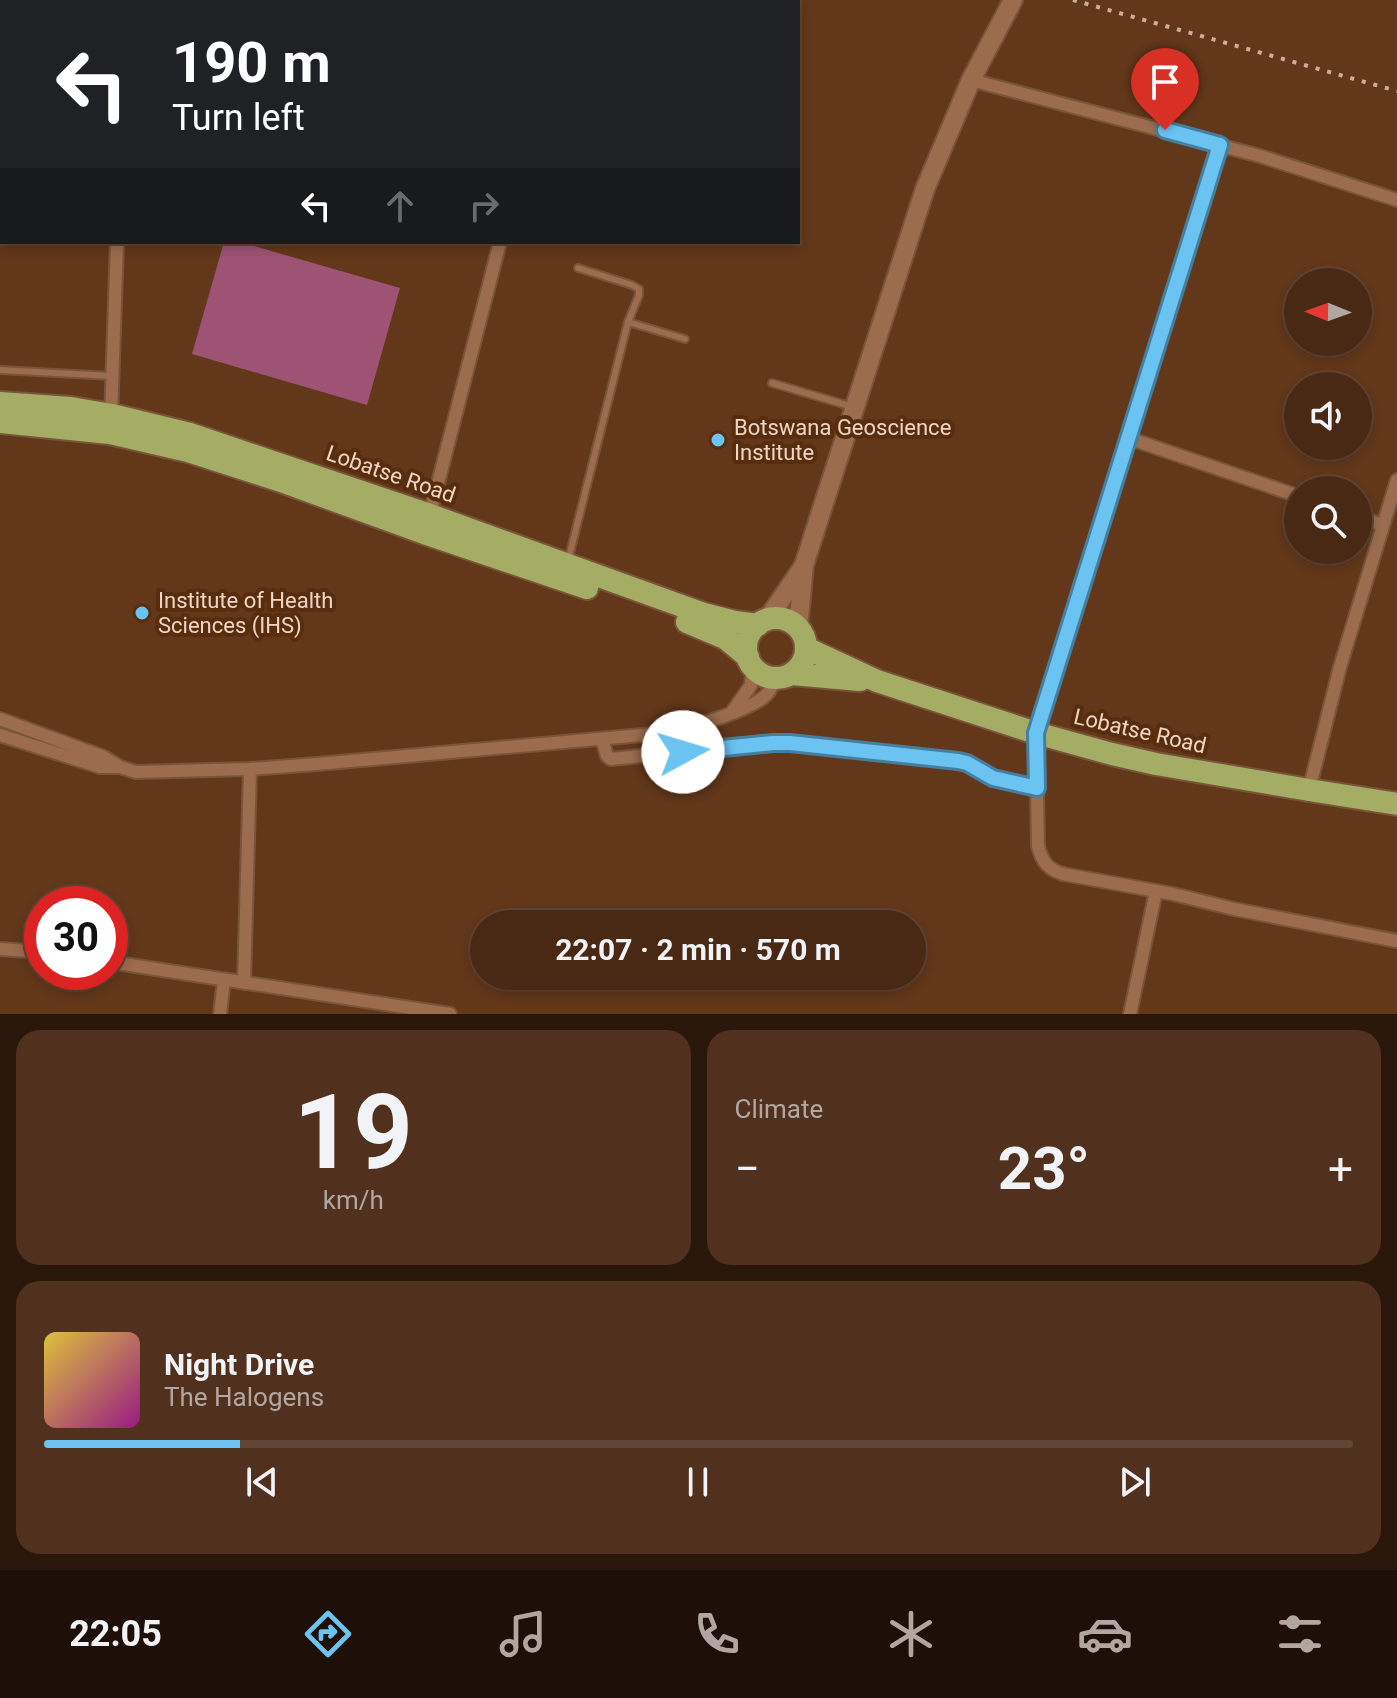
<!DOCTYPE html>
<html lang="en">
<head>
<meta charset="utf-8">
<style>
  :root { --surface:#4a2914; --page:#51311d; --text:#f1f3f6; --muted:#b2a6a0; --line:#614534; --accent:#6ac3f1 }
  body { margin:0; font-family:Roboto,sans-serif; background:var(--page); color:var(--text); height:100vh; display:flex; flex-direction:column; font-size:30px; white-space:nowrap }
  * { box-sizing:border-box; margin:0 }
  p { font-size:26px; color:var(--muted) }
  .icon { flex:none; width:44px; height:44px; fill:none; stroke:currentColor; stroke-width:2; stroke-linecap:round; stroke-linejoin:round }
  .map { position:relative; height:1014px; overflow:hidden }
  .details { display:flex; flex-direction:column; gap:16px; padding:16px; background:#29170b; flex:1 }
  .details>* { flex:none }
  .hud { position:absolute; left:0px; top:0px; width:800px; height:244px; box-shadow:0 4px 12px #0003,0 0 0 2px var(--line); background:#202124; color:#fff; overflow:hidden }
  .needle { width:52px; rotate:271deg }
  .buttons { position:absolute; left:1284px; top:268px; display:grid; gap:16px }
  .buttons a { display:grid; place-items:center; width:88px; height:88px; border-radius:50%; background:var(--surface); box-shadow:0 4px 12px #0003,0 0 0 2px var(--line); font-size:40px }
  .speed { position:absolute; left:24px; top:886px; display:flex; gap:16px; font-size:40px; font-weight:700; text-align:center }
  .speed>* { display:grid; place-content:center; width:104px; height:104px; border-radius:50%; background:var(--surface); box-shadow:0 4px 12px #0003,0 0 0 2px var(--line); line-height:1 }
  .speed .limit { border:12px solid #d22; background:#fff; color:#111 }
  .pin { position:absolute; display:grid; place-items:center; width:68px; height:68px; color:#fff; margin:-82px -34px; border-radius:50% 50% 50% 0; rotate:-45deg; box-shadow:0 0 8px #0007 }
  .pin .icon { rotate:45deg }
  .me { position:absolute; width:88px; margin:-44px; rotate:84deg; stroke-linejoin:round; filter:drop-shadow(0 0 6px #0008) }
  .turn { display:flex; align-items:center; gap:28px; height:168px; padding:0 40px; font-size:36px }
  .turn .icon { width:104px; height:104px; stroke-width:2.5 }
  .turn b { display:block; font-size:56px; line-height:68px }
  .lanes { display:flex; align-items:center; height:76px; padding:0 40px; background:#0003; justify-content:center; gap:40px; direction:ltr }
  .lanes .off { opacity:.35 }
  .big { font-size:60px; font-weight:700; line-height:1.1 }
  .details .card { flex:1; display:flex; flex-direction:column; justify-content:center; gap:12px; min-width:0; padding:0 28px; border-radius:24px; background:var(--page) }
  .details .dial { align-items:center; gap:0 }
  .dial b { font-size:104px; line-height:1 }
  .song { display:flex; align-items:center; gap:24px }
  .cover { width:96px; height:96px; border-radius:12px; background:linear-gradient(135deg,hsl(50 70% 55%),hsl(310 70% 35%)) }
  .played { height:8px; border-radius:4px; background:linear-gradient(90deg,var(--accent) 15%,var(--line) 15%) }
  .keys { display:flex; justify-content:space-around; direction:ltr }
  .heat { display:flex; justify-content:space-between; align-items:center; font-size:44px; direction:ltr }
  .details .tiles { flex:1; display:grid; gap:16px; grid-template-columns:1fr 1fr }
  .card:last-child { grid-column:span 2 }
  .trip { position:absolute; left:470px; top:910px; width:456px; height:80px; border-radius:40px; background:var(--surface); box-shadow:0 4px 12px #0003,0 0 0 2px var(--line); font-weight:700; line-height:80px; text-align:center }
  .tab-bar { display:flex; height:128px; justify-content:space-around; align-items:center; background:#1e1008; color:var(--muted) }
  .tab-bar .icon { width:56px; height:56px }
  .tab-bar .active { color:var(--accent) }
  .tab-bar b { font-size:36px; color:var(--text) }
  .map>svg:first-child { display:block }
  .green { fill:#9e5374 }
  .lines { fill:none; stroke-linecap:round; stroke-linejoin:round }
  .lane-casing { stroke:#78543b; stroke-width:10 }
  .street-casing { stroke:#78543b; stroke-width:16 }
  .secondary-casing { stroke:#78543b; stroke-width:22 }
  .highway-casing { stroke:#78543b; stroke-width:26 }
  .lane { stroke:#9b6c4e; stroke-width:6 }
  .street { stroke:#9b6c4e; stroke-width:12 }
  .secondary { stroke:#9b6c4e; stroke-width:18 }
  .highway { stroke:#a5ac64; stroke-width:22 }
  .rail { stroke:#cdae9b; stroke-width:4; stroke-dasharray:4 8; stroke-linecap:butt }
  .route-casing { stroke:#457f9d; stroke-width:20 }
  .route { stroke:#6ac3f1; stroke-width:14 }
  .poi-dot { fill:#6ac3f1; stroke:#572d0e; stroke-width:3 }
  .labels { text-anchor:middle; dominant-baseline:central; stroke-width:8; stroke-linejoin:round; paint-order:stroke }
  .poi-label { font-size:22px; fill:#efd4c4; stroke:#572d0e; text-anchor:start }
  .street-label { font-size:22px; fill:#efd4c4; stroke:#572d0e }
</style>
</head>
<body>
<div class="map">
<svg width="1397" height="1014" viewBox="0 0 1397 1014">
  <rect width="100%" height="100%" fill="#62371a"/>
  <!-- green -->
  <path class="green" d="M224,242H240L400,288L367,405L192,354Z"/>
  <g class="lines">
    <!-- lane casing -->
    <g class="lane-casing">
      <path id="lane" d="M578,268L632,285L639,289V295L628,322
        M0,370L112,376
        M772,383L853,407
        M568,561L628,322L685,339"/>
    </g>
    <!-- street casing -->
    <g class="street-casing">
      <path id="street" d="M123,2V0
        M595,2L596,0
        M971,80L1260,156L1397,200
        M1220,145L1036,733L1038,846C1042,861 1047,869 1063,874L1173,894L1234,909L1397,941
        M111,419L117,242
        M1128,438L1298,496
        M1358,516L1382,525
        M429,518L500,242
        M732,712L751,685L753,666
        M0,719L104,757L120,767
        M0,735L100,767H120L136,772L250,769L317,764L665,733C689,728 750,711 766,695C771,690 773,684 776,678
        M602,739L607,756L611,759L773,743L805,744L958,761L967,763L993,778L1037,788
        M1309,790L1340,667L1397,480
        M0,949L42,952
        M110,962L450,1014
        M244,983L250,769
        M220,1014L224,980
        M1130,1014L1156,891"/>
    </g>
    <!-- secondary casing -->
    <g class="secondary-casing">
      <path id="secondary" d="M767,620L803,567
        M798,628L804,565L925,189L971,80L1013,0"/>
    </g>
    <!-- highway casing -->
    <g class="highway-casing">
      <path id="highway" d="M0,403L71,408L112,415L190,434L430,515L704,614L735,622L758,625
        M0,422L110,433L188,451L281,481L424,533L587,588
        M746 648a30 30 0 1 1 60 0a30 30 0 1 1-60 0Z
        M687,622L725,638L748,657
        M806,648L877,681L1036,733L1112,754L1156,764L1309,790L1397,804
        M792,674L860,680"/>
    </g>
    <!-- lane -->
    <use href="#lane" class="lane"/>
    <!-- street -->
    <use href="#street" class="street"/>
    <!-- secondary -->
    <use href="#secondary" class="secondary"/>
    <!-- highway -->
    <use href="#highway" class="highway"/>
    <!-- rail -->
    <path class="rail" d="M1073,0L1397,91"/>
  </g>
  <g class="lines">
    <!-- route casing -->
    <g class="route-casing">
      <path id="route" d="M683,752L773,743H790L958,761L967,763L993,778L1037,788L1036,733L1220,145L1165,130"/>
    </g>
    <!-- route -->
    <use href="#route" class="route"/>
  </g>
  <!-- markers -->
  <g class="poi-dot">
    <circle cx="718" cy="440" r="8"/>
    <circle cx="142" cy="613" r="8"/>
  </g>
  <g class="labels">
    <!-- poi labels -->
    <g class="poi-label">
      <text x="734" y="427">Botswana Geoscience<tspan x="734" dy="25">Institute</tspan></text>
      <text x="158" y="600">Institute of Health<tspan x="158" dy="25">Sciences (IHS)</tspan></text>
    </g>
    <!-- street labels -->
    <g class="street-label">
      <text transform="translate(391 474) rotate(19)">Lobatse Road</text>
      <text transform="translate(1140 731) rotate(13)">Lobatse Road</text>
    </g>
  </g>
</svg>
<div class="buttons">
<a><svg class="needle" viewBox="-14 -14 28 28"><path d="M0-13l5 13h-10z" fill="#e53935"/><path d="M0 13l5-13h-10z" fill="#b2a6a0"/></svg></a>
<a><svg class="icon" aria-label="sound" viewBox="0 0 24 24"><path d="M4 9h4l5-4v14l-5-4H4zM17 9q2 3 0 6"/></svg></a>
<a><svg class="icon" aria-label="search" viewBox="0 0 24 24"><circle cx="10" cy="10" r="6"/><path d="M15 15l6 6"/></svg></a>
</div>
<div class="speed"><div class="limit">30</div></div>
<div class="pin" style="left:1165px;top:130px;background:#d93025"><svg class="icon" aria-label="arrive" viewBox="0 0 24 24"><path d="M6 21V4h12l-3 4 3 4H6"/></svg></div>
<svg class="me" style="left:683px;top:752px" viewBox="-20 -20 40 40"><circle r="19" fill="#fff"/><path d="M0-13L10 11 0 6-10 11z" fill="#6ac3f1"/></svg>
<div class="trip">22:07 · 2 min · 570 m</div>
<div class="hud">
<div class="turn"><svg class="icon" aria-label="left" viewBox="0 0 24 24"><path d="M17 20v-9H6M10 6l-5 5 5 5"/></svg><div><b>190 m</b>Turn left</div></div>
<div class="lanes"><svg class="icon" aria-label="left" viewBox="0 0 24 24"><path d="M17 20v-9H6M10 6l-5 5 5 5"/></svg><svg class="icon off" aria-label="ahead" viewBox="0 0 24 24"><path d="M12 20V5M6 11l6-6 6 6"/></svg><svg class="icon off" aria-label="right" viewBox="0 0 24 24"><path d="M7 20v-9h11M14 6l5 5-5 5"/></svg></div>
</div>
</div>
<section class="details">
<div class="tiles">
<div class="card dial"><b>19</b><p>km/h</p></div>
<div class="card"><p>Climate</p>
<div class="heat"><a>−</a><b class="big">23°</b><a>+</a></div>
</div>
<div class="card">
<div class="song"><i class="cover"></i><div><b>Night Drive</b><p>The Halogens</p></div></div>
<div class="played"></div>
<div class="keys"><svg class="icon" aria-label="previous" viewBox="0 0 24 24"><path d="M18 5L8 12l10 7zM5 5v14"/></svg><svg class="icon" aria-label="pause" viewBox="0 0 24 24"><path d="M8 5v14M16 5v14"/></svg><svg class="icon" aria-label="next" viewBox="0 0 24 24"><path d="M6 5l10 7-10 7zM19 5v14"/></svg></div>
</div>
</div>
</section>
<nav class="tab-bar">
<b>22:05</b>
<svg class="icon active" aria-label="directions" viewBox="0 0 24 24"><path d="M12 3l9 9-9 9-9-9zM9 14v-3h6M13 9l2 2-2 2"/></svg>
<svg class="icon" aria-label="music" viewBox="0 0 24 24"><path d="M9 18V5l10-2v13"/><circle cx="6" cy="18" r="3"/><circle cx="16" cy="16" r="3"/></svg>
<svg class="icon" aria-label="phone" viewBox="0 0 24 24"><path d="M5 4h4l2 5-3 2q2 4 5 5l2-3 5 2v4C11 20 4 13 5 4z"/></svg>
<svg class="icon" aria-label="climate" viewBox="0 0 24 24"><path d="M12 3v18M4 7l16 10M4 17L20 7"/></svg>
<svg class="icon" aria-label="car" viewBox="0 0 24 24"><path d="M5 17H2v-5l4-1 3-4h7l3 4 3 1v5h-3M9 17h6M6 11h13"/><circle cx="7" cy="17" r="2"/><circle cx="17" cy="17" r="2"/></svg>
<svg class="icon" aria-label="filters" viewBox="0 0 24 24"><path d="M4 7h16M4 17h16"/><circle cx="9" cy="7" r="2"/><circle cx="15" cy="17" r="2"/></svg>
</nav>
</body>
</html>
